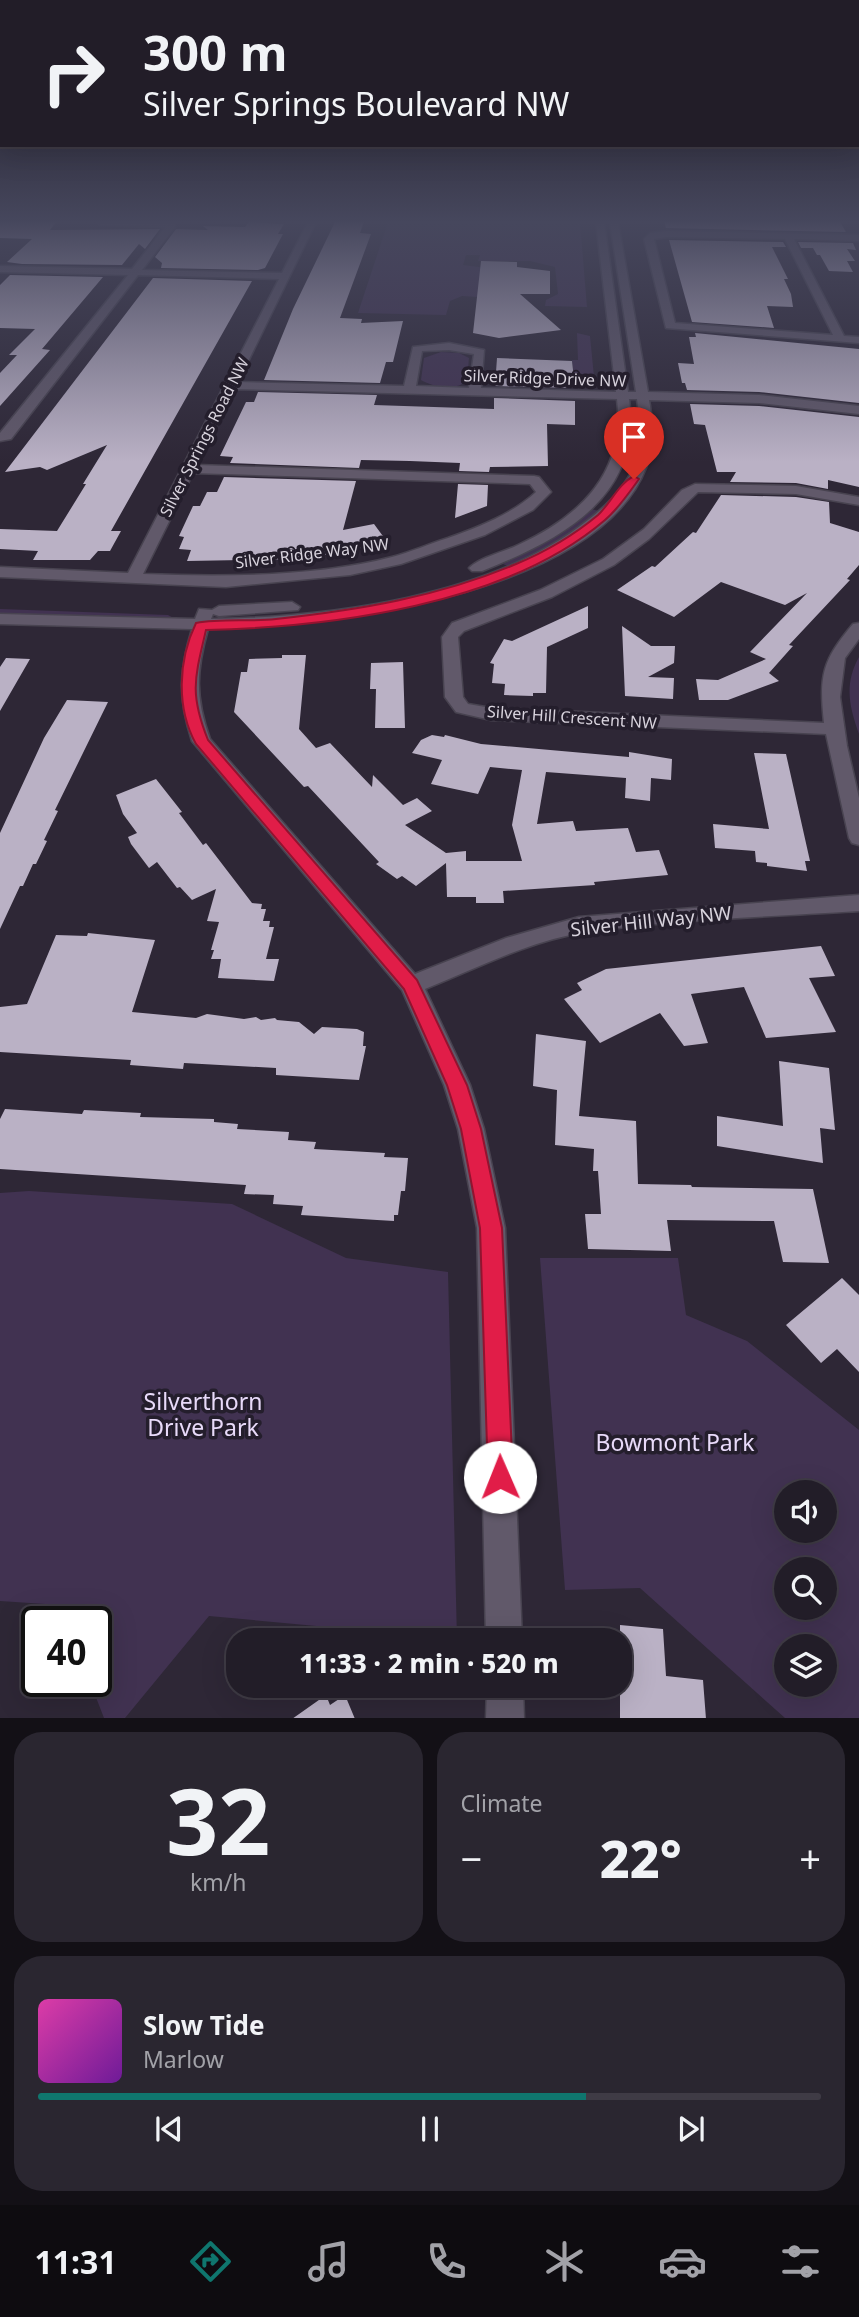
<!DOCTYPE html>
<html lang="en">
<head>
<meta charset="utf-8">
<style>
  :root { --surface:#221d28; --page:#2a2630; --text:#f1f3f6; --muted:#a2a2a8; --line:#3f3b45; --accent:#0f766e }
  body { margin:0; font-family:"Noto Sans",sans-serif; background:var(--page); color:var(--text); height:100vh; display:flex; flex-direction:column; font-size:26px; white-space:nowrap }
  * { box-sizing:border-box; margin:0 }
  p { font-size:23px; color:var(--muted) }
  .icon { flex:none; width:38px; height:38px; fill:none; stroke:currentColor; stroke-width:2; stroke-linecap:round; stroke-linejoin:round }
  .map { position:relative; height:1718px; overflow:hidden }
  .drawer { display:flex; flex-direction:column; gap:14px; padding:14px; background:#131016; flex:1 }
  .drawer>* { flex:none }
  .hud { position:absolute; left:0px; top:0px; width:859px; height:147px; box-shadow:0 7px 28px #0002,0 0 0 2px var(--line); background:#221d28; color:var(--text); overflow:hidden }
  .buttons { position:absolute; left:774px; top:1480px; display:grid; gap:14px }
  .buttons a { display:grid; place-items:center; width:63px; height:63px; border-radius:50%; background:var(--surface); box-shadow:0 7px 28px #0002,0 0 0 2px var(--line); font-size:35px }
  .speed { position:absolute; left:21px; top:1606px; display:flex; gap:14px; font-size:35px; font-weight:700; text-align:center }
  .speed>* { display:grid; place-content:center; width:91px; height:91px; border-radius:50%; background:var(--surface); box-shadow:0 7px 28px #0002,0 0 0 2px var(--line); line-height:1 }
  .speed .limit { border:4px solid #111; border-radius:10px; background:#fff; color:#111 }
  .pin { position:absolute; display:grid; place-items:center; width:60px; height:60px; color:#fff; margin:-72px -30px; border-radius:50% 50% 50% 0; rotate:-45deg; box-shadow:0 0 7px #0007 }
  .pin .icon { rotate:45deg }
  .me { position:absolute; width:77px; margin:-38px; rotate:359deg; stroke-linejoin:round; filter:drop-shadow(0 0 5px #0008) }
  .turn { display:flex; align-items:center; gap:24px; height:147px; padding:0 28px; font-size:32px }
  .turn .icon { width:91px; height:91px; stroke-width:2.5 }
  .turn b { display:block; font-size:49px; line-height:60px }
  .big { font-size:52px; font-weight:800; line-height:1.1 }
  .drawer .card { flex:1; display:flex; flex-direction:column; justify-content:center; gap:10px; min-width:0; padding:0 24px; border-radius:28px; background:var(--page) }
  .drawer .dial { align-items:center; gap:0 }
  .dial b { font-size:91px; line-height:1 }
  .song { display:flex; align-items:center; gap:21px }
  .cover { width:84px; height:84px; border-radius:10px; background:linear-gradient(135deg,hsl(320 70% 55%),hsl(280 70% 35%)) }
  .played { height:7px; border-radius:4px; background:linear-gradient(90deg,var(--accent) 70%,var(--line) 70%) }
  .keys { display:flex; justify-content:space-around; direction:ltr }
  .heat { display:flex; justify-content:space-between; align-items:center; font-size:38px; direction:ltr }
  .drawer .tiles { flex:1; display:grid; gap:14px; grid-template-columns:1fr 1fr }
  .card:last-child { grid-column:span 2 }
  .trip { position:absolute; left:226px; top:1628px; width:406px; height:70px; border-radius:28px; background:var(--surface); box-shadow:0 7px 28px #0002,0 0 0 2px var(--line); font-weight:800; line-height:70px; text-align:center }
  .menu { display:flex; height:112px; justify-content:space-around; align-items:center; background:#0e0c10; color:var(--muted) }
  .menu .icon { width:49px; height:49px }
  .menu .selected { color:var(--accent) }
  .menu b { font-size:32px; color:var(--text) }
  .map>svg:first-child { display:block }
  .green { fill:#413251; fill-rule:evenodd }
  .building { fill:#bab1c5 }
  .lines { fill:none; stroke-linecap:round; stroke-linejoin:round }
  .minor-casing { stroke:#484350; stroke-width:3 }
  .minor { fill:#61596a; fill-rule:evenodd }
  .route { fill:#e11d48; stroke:#92132f; stroke-width:2 }
  .labels { text-anchor:middle; dominant-baseline:central; stroke-width:7; stroke-linejoin:round; paint-order:stroke }
  .far-street-label { font-size:16px; fill:#d8d3dd; stroke:#241e2c }
  .street-label { font-size:19px; fill:#d8d3dd; stroke:#241e2c }
  .near-park-label { font-size:23px; fill:#e8daf9; stroke:#241e2c }
</style>
</head>
<body>
<div class="map">
<svg width="859" height="1719" viewBox="0 0 859 1719">
  <rect width="100%" height="100%" fill="#2e2736"/>
  <!-- green -->
  <path class="green" d="M388,222H580L587,307L545,306L546,300L558,294L555,267L530,261H478L480,255H466L463,265L495,269L477,297L462,296L450,301L446,315L358,313Z
    M577,333L590,336L595,387L575,386L572,360H578Z
    M441,352L459,353L469,358C468,364 469,376 465,381C457,392 430,386 421,380L424,358Z
    M591,509L599,511L557,544L510,567L503,564L538,546Z
    M0,609L168,615L179,621L0,615Z
    M859,657V734C849,706 844,684 859,657Z
    M29,1191L232,1204L346,1258L448,1272L457,1639L209,1616L125,1718H104L90,1682H96V1622H67L60,1605L0,1601V1193Z
    M540,1258H678L686,1315L747,1341L859,1430V1718H785L640,1588L565,1590ZM786,1493H824V1531H786ZM786,1570H824V1608H786ZM786,1647H824V1685H786Z"/>
  <!-- building -->
  <path class="building" d="M0,222H56L50,230L160,229L145,249L139,244L122,265L22,264L7,262L32,239L0,238Z
    M249,222L284,224L278,234H283L265,268L258,270L161,268L162,263L155,257L176,229L208,230L203,226L245,227Z
    M335,222H364L360,233L371,234L340,318L362,319L361,323L403,321L393,362H386L380,383L264,380L293,309Z
    M664,222H840L846,232L666,228Z
    M669,240L783,242L786,247H772L788,279H784L791,294L793,307L767,306L774,328L692,322Z
    M798,242L853,243L856,250L847,249L855,261H847L853,272L829,271L820,255H817L813,248H801Z
    M481,261L517,262V267L550,271V294H520L561,330L499,338L473,333Z
    M10,275L103,277L42,349L50,350L0,406V373L17,355H9L35,329L0,328V285Z
    M153,278L252,281L111,531H121L110,551H98L90,560H33L38,551L0,549V529L57,531L86,484H83L107,445L47,470L40,467L5,472Z
    M695,333L859,349V403L759,392L687,390L685,383H682L678,363L694,364L689,337H696Z
    M497,358L572,361L575,388L495,386Z
    M258,392L377,395L374,405L494,409V398L575,401V425L547,424L548,466L490,467L489,472L459,471L460,463L410,461L361,460L359,468L230,463L233,457L220,456L246,402H254Z
    M690,404L759,406L859,417V487L828,480V489L796,483L730,482L736,472H717L705,425L694,424Z
    M224,477L356,481L343,530L374,524L388,543L304,559L187,561L191,550L179,549L184,537L179,536L193,506H200L207,492H217Z
    M458,484L488,485L487,506L455,518Z
    M721,495L796,497L829,502L830,523L859,532V565L847,579L850,580L789,645L793,646L769,673L779,681L728,700H699L696,679L718,680L766,659L750,652L807,593L785,605L721,582L674,617L617,590L652,566L655,567L693,532L696,533Z
    M588,606V628L547,647L546,693H533V696L504,695L505,684L492,683L494,664L490,663L504,639L512,641Z
    M622,626L651,646H675L674,663L648,677L674,678L673,699L625,696Z
    M282,655H306L299,729L316,748L330,743L372,787L373,775L403,805L417,798L432,811L405,825L446,853L466,851V861H522L512,825L522,770L490,767L478,794L431,784L442,760L412,753L421,740L432,735L444,737L445,735L481,744L629,757V752L672,759L671,780L651,778L650,801L625,798L626,778L546,772L537,824L573,821L576,831L628,828L636,852L659,850L668,875L594,882L595,885L503,891L504,903H476V897H447L446,863L416,886L402,876L397,879L376,864L379,862L308,786L304,787L234,712L241,672H247L249,659L282,658Z
    M6,658L30,659L0,711V667Z
    M403,662L405,728H375L376,689H370L371,663Z
    M67,700L108,702L55,810L58,811L44,840L47,841L36,864H33L23,886H20L0,929V833L44,738Z
    M754,753L786,754L810,861H805L807,871L767,866V863L756,862L755,851L715,848L713,824L769,829Z
    M156,779L182,812L179,813L203,845L206,843L252,903L262,904L261,909H266L263,921H270L269,927H274L266,959H279L274,981L218,978L221,959H211L214,950H211L219,922L207,921L216,889L192,900L180,887L177,888L157,862L149,868L131,844L128,837L137,833L123,814L116,795Z
    M88,933L155,940L132,1012L196,1018L207,1014L244,1019L256,1017L261,1020L275,1018L277,1020L299,1022L314,1034L322,1027L357,1029L364,1032L363,1046H366L359,1080L276,1075V1068L184,1063L183,1069L130,1065L131,1060L0,1052V1007L27,1004L56,935L87,936Z
    M821,946L835,976L809,978L836,1032L766,1038L744,987L691,994L708,1043L684,1046L660,1013L600,1043L564,999L582,990L577,983L606,969Z
    M536,1034L586,1041L579,1116L636,1121L638,1184L691,1185L692,1187L813,1189L829,1263L783,1262L774,1221L667,1220L671,1251L588,1249L585,1214H601L598,1171H593L594,1149L555,1145L557,1090L533,1086Z
    M779,1061L829,1068L835,1130L820,1128L823,1163L717,1146V1116L783,1126Z
    M5,1109L82,1114L84,1110L141,1113L140,1117L214,1119V1122L238,1124L237,1129L289,1132L288,1140L316,1142L314,1149L385,1153L384,1157L408,1158L405,1191H401L398,1215H394V1221L377,1220L301,1215L303,1206L273,1204L274,1195L244,1194L246,1185L0,1169V1119Z
    M842,1278L859,1295V1372L837,1349L821,1363L786,1325Z
    M620,1625L663,1629L666,1676L703,1680L706,1719H620Z
    M326,1695L330,1705L345,1695L355,1719H292Z"/>
  <g class="lines">
    <!-- minor casing -->
    <g class="minor-casing">
      <path id="minor" d="M97,222L175,223V227L142,270L282,273L308,222H316L238,382L404,386L413,347L449,343L484,350L481,388L616,392L596,222H604L628,392H636L610,222H618L648,392L759,395L859,406V414L759,403L649,400C653,422 655,446 646,468C596,595 326,627 208,629C196,671 195,697 210,739L415,974L506,938L579,917L859,895V911C767,917 672,919 581,933C527,942 475,969 425,989L470,1085L484,1129L505,1228L522,1640H486L477,1228L458,1129L444,1085L402,990L192,741C178,698 179,672 192,629L0,624V614L195,619L199,609L212,610L219,606L292,602L300,607L298,610L219,616L213,614L211,619C330,617 492,597 588,520C606,506 624,489 633,468C642,446 640,422 637,399H629C643,498 560,540 482,571H472L469,568C480,557 504,552 518,545C581,516 626,472 617,399L234,389L197,465L534,476L539,477L551,492L533,510L485,535L401,564L350,575L226,587L0,577V567L128,573L279,279L138,275L11,439L0,441V433L128,275L0,272V266L132,269L165,227L101,225ZM449,350L474,354L469,388L416,386L422,351ZM193,473L530,484L536,492C512,514 479,527 448,538C429,544 411,552 392,557C316,577 222,577 143,574Z
        M667,231L859,235V241L794,239L844,336L859,337V343L666,328L644,239L650,233ZM667,237L785,239L833,335L675,323L654,239Z
        M695,484L796,486L859,497V505L796,494L698,492L649,539L614,565L552,597L464,631L458,637L463,697L468,704L491,708L824,723C819,675 822,661 853,624L859,623V639L845,658L840,697L847,746L859,798V845L852,843L849,838L826,734L491,720L456,712L445,697L442,637L452,623L540,590L603,559L644,529L682,490Z
        M487,1685H523L524,1719H486Z"/>
    </g>
    <!-- minor -->
    <use href="#minor" class="minor"/>
  </g>
  <!-- sky -->
  <linearGradient id="sky" x2="0" y2="1"><stop stop-color="#19151e"/><stop offset="0.48" stop-color="#46475d"/><stop offset="1" stop-color="#46475d" stop-opacity="0"/></linearGradient>
  <rect width="859" height="462" fill="url(#sky)"/>
  <!-- route -->
  <path class="route" d="M634,476L639,479C629,493 618,509 605,520C506,605 332,627 206,630C195,677 189,693 208,740L417,980L467,1085L481,1129L502,1228L513,1477L509,1485L500,1489L491,1485L488,1477L480,1228L461,1129L447,1085L404,989L196,744C176,708 178,660 196,623C222,618 250,622 276,619C358,610 439,597 516,564C545,552 574,535 598,515C610,504 619,483 634,476Z"/>
  <g class="labels">
    <!-- far-street labels -->
    <g class="far-street-label">
      <text transform="translate(545 378) rotate(2)">Silver Ridge Drive NW</text>
      <text transform="translate(204 437) rotate(-63)">Silver Springs Road NW</text>
      <text transform="translate(312 553) rotate(-7)">Silver Ridge Way NW</text>
      <text transform="translate(572 717) rotate(4)">Silver Hill Crescent NW</text>
    </g>
    <!-- street labels -->
    <g class="street-label">
      <text transform="translate(651 921) rotate(-6)">Silver Hill Way NW</text>
    </g>
    <!-- near-park labels -->
    <g class="near-park-label">
      <text x="203" y="1401">Silverthorn<tspan x="203" dy="26">Drive Park</tspan></text>
      <text x="675" y="1442">Bowmont Park</text>
    </g>
  </g>
</svg>
<div class="buttons">
<a><svg class="icon" aria-label="sound" viewBox="0 0 24 24"><path d="M4 9h4l5-4v14l-5-4H4zM17 9q2 3 0 6"/></svg></a>
<a><svg class="icon" aria-label="search" viewBox="0 0 24 24"><circle cx="10" cy="10" r="6"/><path d="M15 15l6 6"/></svg></a>
<a><svg class="icon" aria-label="layers" viewBox="0 0 24 24"><path d="M12 4l9 5-9 5-9-5zM3 14l9 5 9-5"/></svg></a>
</div>
<div class="speed"><div class="limit">40</div></div>
<div class="pin" style="left:634px;top:479px;background:#d93025"><svg class="icon" aria-label="arrive" viewBox="0 0 24 24"><path d="M6 21V4h12l-3 4 3 4H6"/></svg></div>
<svg class="me" style="left:500px;top:1477px" viewBox="-20 -20 40 40"><circle r="19" fill="#fff"/><path d="M0-13L10 11 0 6-10 11z" fill="#e11d48"/></svg>
<div class="trip">11:33 · 2 min · 520 m</div>
<div class="hud">
<div class="turn"><svg class="icon" aria-label="right" viewBox="0 0 24 24"><path d="M7 20v-9h11M14 6l5 5-5 5"/></svg><div><b>300 m</b>Silver Springs Boulevard NW</div></div>
</div>
</div>
<section class="drawer">
<div class="tiles">
<div class="card dial"><b>32</b><p>km/h</p></div>
<div class="card"><p>Climate</p>
<div class="heat"><a>−</a><b class="big">22°</b><a>+</a></div>
</div>
<div class="card">
<div class="song"><i class="cover"></i><div><b>Slow Tide</b><p>Marlow</p></div></div>
<div class="played"></div>
<div class="keys"><svg class="icon" aria-label="previous" viewBox="0 0 24 24"><path d="M18 5L8 12l10 7zM5 5v14"/></svg><svg class="icon" aria-label="pause" viewBox="0 0 24 24"><path d="M8 5v14M16 5v14"/></svg><svg class="icon" aria-label="next" viewBox="0 0 24 24"><path d="M6 5l10 7-10 7zM19 5v14"/></svg></div>
</div>
</div>
</section>
<nav class="menu">
<b>11:31</b>
<svg class="icon selected" aria-label="directions" viewBox="0 0 24 24"><path d="M12 3l9 9-9 9-9-9zM9 14v-3h6M13 9l2 2-2 2"/></svg>
<svg class="icon" aria-label="music" viewBox="0 0 24 24"><path d="M9 18V5l10-2v13"/><circle cx="6" cy="18" r="3"/><circle cx="16" cy="16" r="3"/></svg>
<svg class="icon" aria-label="phone" viewBox="0 0 24 24"><path d="M5 4h4l2 5-3 2q2 4 5 5l2-3 5 2v4C11 20 4 13 5 4z"/></svg>
<svg class="icon" aria-label="climate" viewBox="0 0 24 24"><path d="M12 3v18M4 7l16 10M4 17L20 7"/></svg>
<svg class="icon" aria-label="car" viewBox="0 0 24 24"><path d="M5 17H2v-5l4-1 3-4h7l3 4 3 1v5h-3M9 17h6M6 11h13"/><circle cx="7" cy="17" r="2"/><circle cx="17" cy="17" r="2"/></svg>
<svg class="icon" aria-label="filters" viewBox="0 0 24 24"><path d="M4 7h16M4 17h16"/><circle cx="9" cy="7" r="2"/><circle cx="15" cy="17" r="2"/></svg>
</nav>
</body>
</html>
